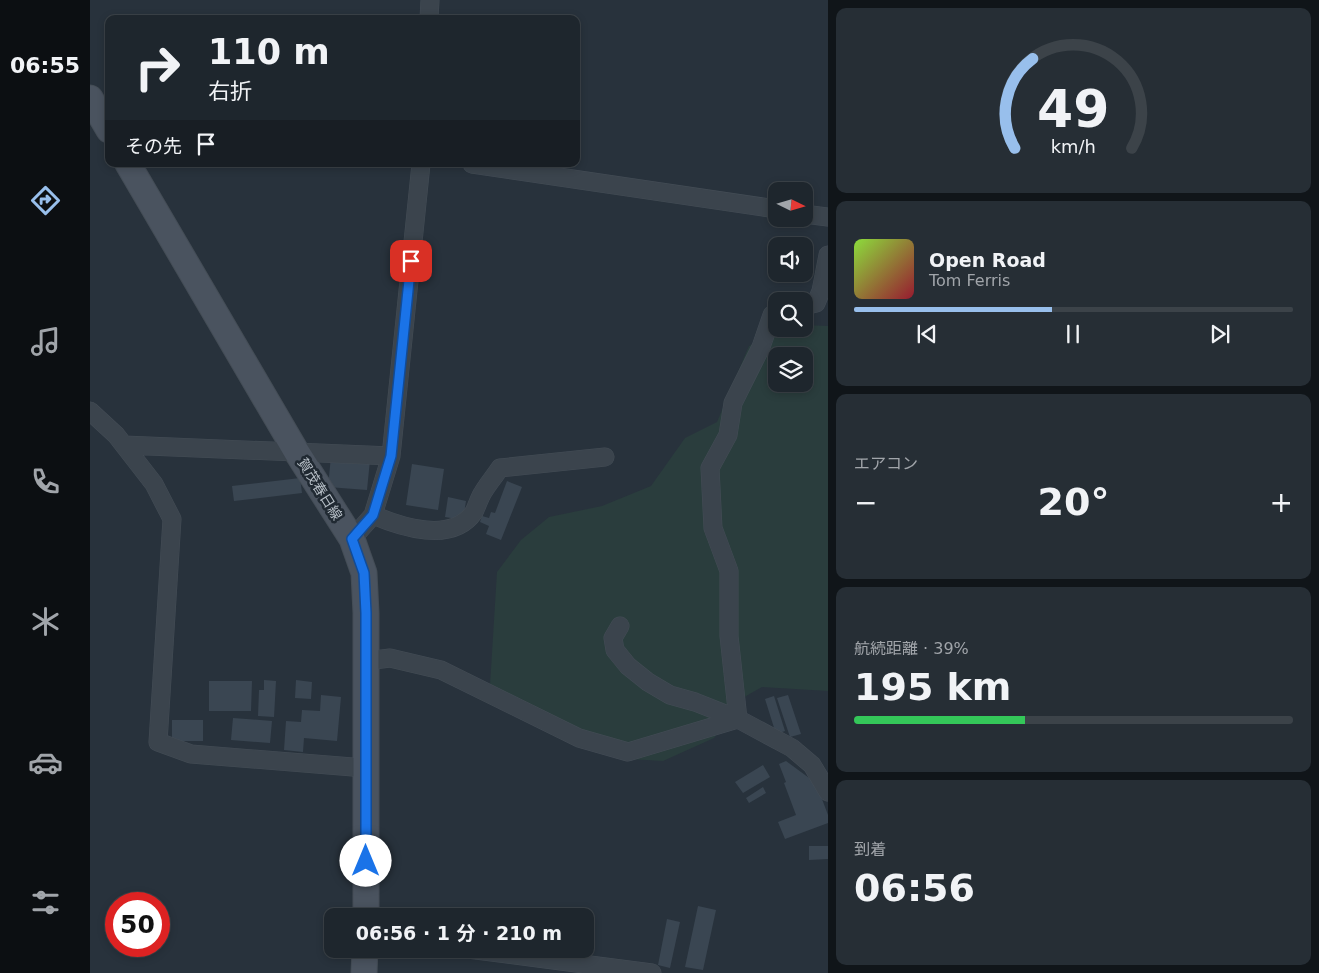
<!DOCTYPE html>
<html lang="ja">
<head>
<meta charset="utf-8">
<style>
  :root { --surface:#1e262d; --page:#262e35; --text:#f1f3f6; --muted:#a1a5aa; --line:#3c4349; --accent:#98bfec }
  body { margin:0; font-family:"DejaVu Sans","Noto Sans JP",sans-serif; background:var(--page); color:var(--text); height:100vh; display:flex; flex-direction:column; font-size:19px; white-space:nowrap }
  * { box-sizing:border-box; margin:0 }
  p { font-size:16px; color:var(--muted) }
  .icon { flex:none; width:28px; height:28px; fill:none; stroke:currentColor; stroke-width:2; stroke-linecap:round; stroke-linejoin:round }
  .map { position:relative; flex:1; overflow:hidden }
  .details { display:flex; flex-direction:column; gap:8px; padding:8px; background:#101519; width:491px }
  .details>* { flex:none }
  .banner { position:absolute; left:15px; top:15px; width:475px; height:152px; border-radius:10px; box-shadow:0 2px 8px #0003,0 0 0 1px var(--line); background:#1e262d; color:var(--text); overflow:hidden }
  .needle { width:32px; rotate:95deg }
  .buttons { position:absolute; left:678px; top:182px; display:grid; gap:10px }
  .buttons a { display:grid; place-items:center; width:45px; height:45px; border-radius:10px; background:var(--surface); box-shadow:0 2px 8px #0003,0 0 0 1px var(--line); font-size:25px }
  .speed { position:absolute; left:15px; top:892px; display:flex; gap:10px; font-size:25px; font-weight:700; text-align:center }
  .speed>* { display:grid; place-content:center; width:65px; height:65px; border-radius:50%; background:var(--surface); box-shadow:0 2px 8px #0003,0 0 0 1px var(--line); line-height:1 }
  .speed .limit { border:8px solid #d22; background:#fff; color:#111 }
  .pin { position:absolute; display:grid; place-items:center; width:42px; height:42px; color:#fff; margin:-21px; border-radius:10px; box-shadow:0 2px 8px #0006 }
  .me { position:absolute; width:55px; margin:-28px; rotate:0deg; stroke-linejoin:round; filter:drop-shadow(0 0 4px #0008) }
  .turn { display:flex; align-items:center; gap:18px; height:105px; padding:0 20px; font-size:22px }
  .turn .icon { width:65px; height:65px; stroke-width:2.5 }
  .turn b { display:block; font-size:35px; line-height:42px }
  .then { display:flex; align-items:center; height:48px; padding:0 20px; background:#0003; gap:10px; font-size:19px }
  .big { font-size:38px; font-weight:700; line-height:1.1 }
  .details .card { flex:1; display:flex; flex-direction:column; justify-content:center; gap:8px; min-width:0; padding:0 18px; border-radius:10px; background:var(--page) }
  .details .dial { align-items:center; gap:0 }
  .dial svg { height:130px; overflow:visible; fill:none; stroke:var(--line); stroke-width:7; stroke-linecap:round; text-anchor:middle }
  .dial text { fill:var(--text); stroke:none }
  .song { display:flex; align-items:center; gap:15px }
  .cover { width:60px; height:60px; border-radius:8px; background:linear-gradient(135deg,hsl(90 70% 55%),hsl(350 70% 35%)) }
  .played { height:5px; border-radius:2px; background:linear-gradient(90deg,var(--accent) 45%,var(--line) 45%) }
  .keys { display:flex; justify-content:space-around; direction:ltr }
  .heat { display:flex; justify-content:space-between; align-items:center; font-size:28px; direction:ltr }
  .charge { height:8px; border-radius:4px; background:linear-gradient(90deg,#34c759 39%,var(--line) 0) }
  .trip { position:absolute; left:234px; top:908px; width:270px; height:50px; border-radius:10px; background:var(--surface); box-shadow:0 2px 8px #0003,0 0 0 1px var(--line); font-weight:700; line-height:50px; text-align:center }
  main { display:flex; flex:1; min-height:0 }
  .dock { display:flex; flex-direction:column; width:90px; justify-content:space-around; align-items:center; background:#0c0f12; color:var(--muted) }
  .dock .icon { width:35px; height:35px }
  .dock .current { color:var(--accent) }
  .dock b { font-size:22px; color:var(--text) }
  .map>svg:first-child { display:block }
  .green { fill:#2a3d3d; fill-rule:evenodd }
  .building { fill:#3a4652 }
  .lines { fill:none; stroke-linecap:round; stroke-linejoin:round }
  .street-casing { stroke:#444d56; stroke-width:19 }
  .secondary-casing { stroke:#444d56; stroke-width:27 }
  .street { stroke:#3b444d; stroke-width:18 }
  .secondary { stroke:#4a535f; stroke-width:25 }
  .route-casing { stroke:#114b97; stroke-width:12 }
  .route { stroke:#1a73e8; stroke-width:9 }
  .labels { text-anchor:middle; dominant-baseline:central; stroke-width:5; stroke-linejoin:round; paint-order:stroke }
  .street-label { font-size:14px; fill:#b7bfc7; stroke:#202932 }
</style>
</head>
<body>
<main>
<nav class="dock">
<b>06:55</b>
<svg class="icon current" aria-label="directions" viewBox="0 0 24 24"><path d="M12 3l9 9-9 9-9-9zM9 14v-3h6M13 9l2 2-2 2"/></svg>
<svg class="icon" aria-label="music" viewBox="0 0 24 24"><path d="M9 18V5l10-2v13"/><circle cx="6" cy="18" r="3"/><circle cx="16" cy="16" r="3"/></svg>
<svg class="icon" aria-label="phone" viewBox="0 0 24 24"><path d="M5 4h4l2 5-3 2q2 4 5 5l2-3 5 2v4C11 20 4 13 5 4z"/></svg>
<svg class="icon" aria-label="climate" viewBox="0 0 24 24"><path d="M12 3v18M4 7l16 10M4 17L20 7"/></svg>
<svg class="icon" aria-label="car" viewBox="0 0 24 24"><path d="M5 17H2v-5l4-1 3-4h7l3 4 3 1v5h-3M9 17h6M6 11h13"/><circle cx="7" cy="17" r="2"/><circle cx="17" cy="17" r="2"/></svg>
<svg class="icon" aria-label="filters" viewBox="0 0 24 24"><path d="M4 7h16M4 17h16"/><circle cx="9" cy="7" r="2"/><circle cx="15" cy="17" r="2"/></svg>
</nav>
<div class="map">
<svg width="738" height="973" viewBox="0 0 738 973">
  <rect width="100%" height="100%" fill="#28323c"/>
  <!-- green -->
  <path class="green" d="M714,325L738,326V691L672,687L656,696L624,738L573,761L539,759L400,685L407,572L431,540L459,517L512,506L561,486L595,438L627,422L659,346L693,330L697,329H714ZM686,356H714V384H686Z"/>
  <!-- building -->
  <path class="building" d="M241,456L280,460L277,490L238,487Z
    M322,464L354,469L348,510L316,505Z
    M210,478L212,493L144,501L142,486Z
    M417,481L432,487L411,540L396,534L399,526L390,522L392,516L399,518L401,512L405,513Z
    M358,497L376,501L373,520L355,517Z
    M174,680L186,681L184,717L168,716L169,690H174Z
    M206,680L222,682L221,699L205,698Z
    M119,681H162L161,711H119Z
    M231,695L251,697L247,741L214,738L213,752L194,750L196,721L211,722L212,710L230,711Z
    M698,695L711,734L700,737L687,698Z
    M684,696L695,731L686,734L675,699Z
    M143,718L182,721L180,743L141,740Z
    M82,720H113V741H82Z
    M696,761L726,783L738,815V823L695,839L688,822L706,815L694,783L696,782L689,764Z
    M673,765L680,777L653,793L645,782Z
    M673,787L676,793L659,803L656,798Z
    M719,846H738V859L719,860Z
    M608,906L626,910L613,970L595,967Z
    M577,919L590,922L580,968L568,965Z"/>
  <g class="lines">
    <!-- street casing -->
    <g class="street-casing">
      <path id="street" d="M339,19L340,0
        M382,164L686,209
        M714,214L738,217
        M714,306L726,303L731,291L738,255
        M0,411L26,435L64,484L82,519L68,742L101,754L275,768
        M34,445L301,456
        M283,515C311,527 362,544 384,512C387,506 389,499 392,494C397,485 404,477 410,468L515,457
        M262,539L283,515L301,456L331,164
        M530,626L523,638L525,650L538,666L558,682L580,695L605,702L648,719L702,748L722,765L738,792
        M276,661L300,658L351,670L489,738L538,752L648,719
        M648,719L639,636V571L623,528L620,468L638,435L643,403L671,347L682,315L686,314
        M378,949L562,973"/>
    </g>
    <!-- secondary casing -->
    <g class="secondary-casing">
      <path id="secondary" d="M0,98L19,130
        M38,164L206,451L262,539L274,573L276,613V916
        M274,973L275,949"/>
    </g>
    <!-- street -->
    <use href="#street" class="street"/>
    <!-- secondary -->
    <use href="#secondary" class="secondary"/>
  </g>
  <g class="lines">
    <!-- route casing -->
    <g class="route-casing">
      <path id="route" d="M276,861V613L274,573L262,539L283,515L301,456L321,261"/>
    </g>
    <!-- route -->
    <use href="#route" class="route"/>
  </g>
  <g class="labels">
    <!-- street labels -->
    <g class="street-label">
      <text transform="translate(230 489) rotate(58)">賀茂春日線</text>
    </g>
  </g>
</svg>
<div class="buttons">
<a><svg class="needle" viewBox="-14 -14 28 28"><path d="M0-13l5 13h-10z" fill="#e53935"/><path d="M0 13l5-13h-10z" fill="#a1a5aa"/></svg></a>
<a><svg class="icon" aria-label="sound" viewBox="0 0 24 24"><path d="M4 9h4l5-4v14l-5-4H4zM17 9q2 3 0 6"/></svg></a>
<a><svg class="icon" aria-label="search" viewBox="0 0 24 24"><circle cx="10" cy="10" r="6"/><path d="M15 15l6 6"/></svg></a>
<a><svg class="icon" aria-label="layers" viewBox="0 0 24 24"><path d="M12 4l9 5-9 5-9-5zM3 14l9 5 9-5"/></svg></a>
</div>
<div class="speed"><div class="limit">50</div></div>
<div class="pin" style="left:321px;top:261px;background:#d93025"><svg class="icon" aria-label="arrive" viewBox="0 0 24 24"><path d="M6 21V4h12l-3 4 3 4H6"/></svg></div>
<svg class="me" style="left:276px;top:861px" viewBox="-20 -20 40 40"><circle r="19" fill="#fff"/><path d="M0-13L10 11 0 6-10 11z" fill="#1a73e8"/></svg>
<div class="trip">06:56 · 1 分 · 210 m</div>
<div class="banner">
<div class="turn"><svg class="icon" aria-label="right" viewBox="0 0 24 24"><path d="M7 20v-9h11M14 6l5 5-5 5"/></svg><div><b>110 m</b>右折</div></div>
<div class="then">その先<svg class="icon" aria-label="arrive" viewBox="0 0 24 24"><path d="M6 21V4h12l-3 4 3 4H6"/></svg></div>
</div>
</div>
<section class="details">
<div class="card dial"><svg viewBox="0 0 100 80">
<path d="M14 69A42 42 0 1 1 86 69"/>
<path d="M14 69A42 42 0 0 1 25 14" stroke="#98bfec"/>
<text x="50" y="56" font-size="32" font-weight="700">49</text>
<text x="50" y="72" font-size="11">km/h</text>
</svg></div>
<div class="card">
<div class="song"><i class="cover"></i><div><b>Open Road</b><p>Tom Ferris</p></div></div>
<div class="played"></div>
<div class="keys"><svg class="icon" aria-label="previous" viewBox="0 0 24 24"><path d="M18 5L8 12l10 7zM5 5v14"/></svg><svg class="icon" aria-label="pause" viewBox="0 0 24 24"><path d="M8 5v14M16 5v14"/></svg><svg class="icon" aria-label="next" viewBox="0 0 24 24"><path d="M6 5l10 7-10 7zM19 5v14"/></svg></div>
</div>
<div class="card"><p>エアコン</p>
<div class="heat"><a>−</a><b class="big">20°</b><a>+</a></div>
</div>
<div class="card"><p>航続距離 · 39%</p><b class="big">195 km</b><div class="charge"></div></div>
<div class="card"><p>到着</p><b class="big">06:56</b></div>
</section>
</main>
</body>
</html>
